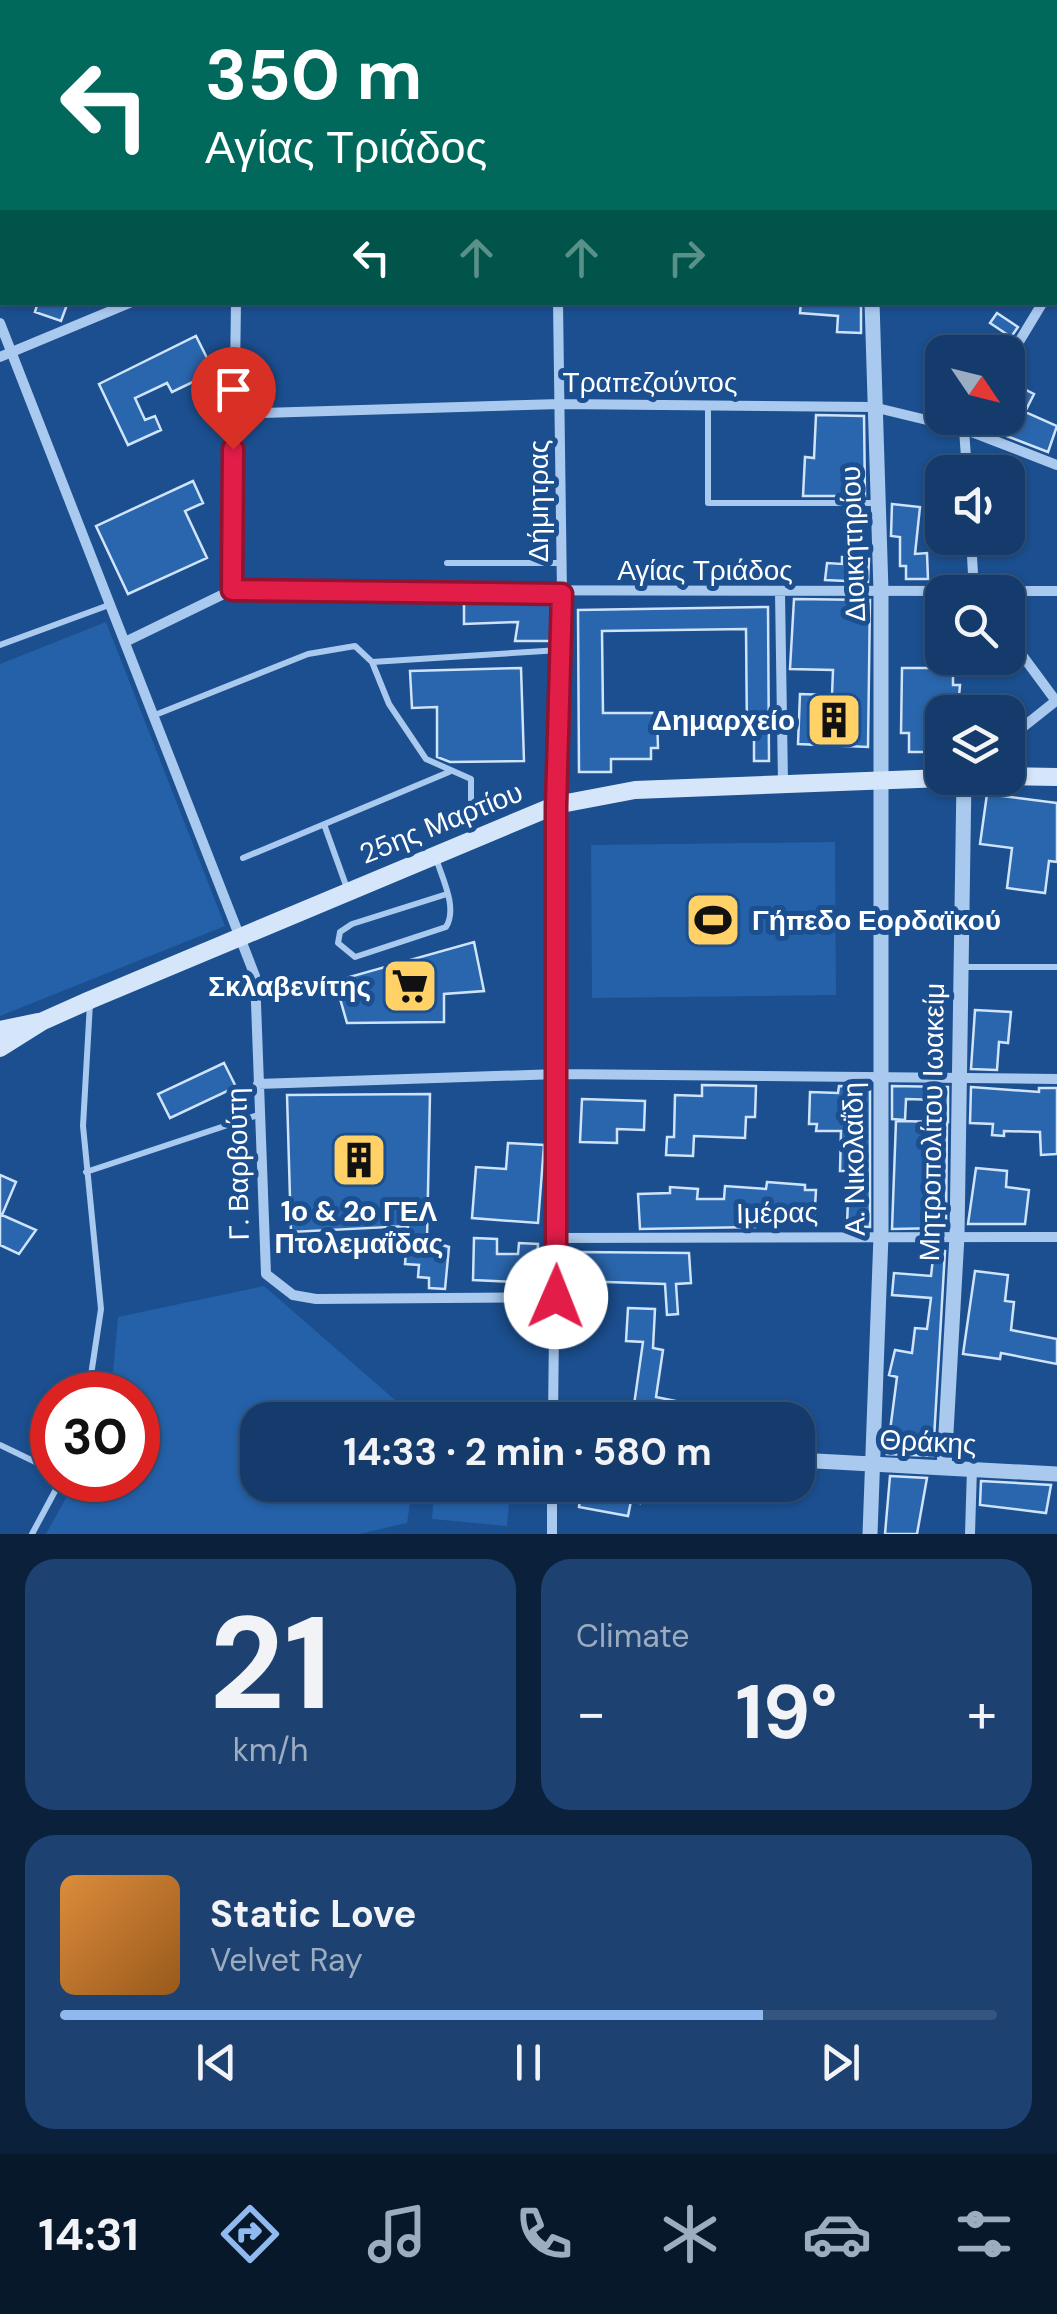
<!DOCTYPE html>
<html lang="en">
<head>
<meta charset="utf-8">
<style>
  :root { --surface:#143b6b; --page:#1d4271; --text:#f1f3f6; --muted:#9dadc1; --line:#33557e; --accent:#90b9f0 }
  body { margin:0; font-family:"DM Sans",sans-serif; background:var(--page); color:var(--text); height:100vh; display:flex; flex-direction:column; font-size:38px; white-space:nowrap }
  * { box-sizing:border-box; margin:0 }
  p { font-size:32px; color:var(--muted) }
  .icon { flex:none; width:55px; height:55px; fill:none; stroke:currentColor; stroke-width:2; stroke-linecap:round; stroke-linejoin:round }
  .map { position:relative; height:1534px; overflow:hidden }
  .side { display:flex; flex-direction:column; gap:25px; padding:25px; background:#0b203b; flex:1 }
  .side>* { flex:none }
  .guide { position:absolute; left:0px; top:0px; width:1058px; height:305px; box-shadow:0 2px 8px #0004,0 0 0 2px var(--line); background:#00695c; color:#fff; overflow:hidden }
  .needle { width:65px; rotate:125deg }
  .fabs { position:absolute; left:925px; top:335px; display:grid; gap:20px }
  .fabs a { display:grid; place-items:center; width:100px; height:100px; border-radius:20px; background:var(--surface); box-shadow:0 2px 8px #0004,0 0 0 2px var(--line); font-size:50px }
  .speed { position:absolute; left:30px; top:1372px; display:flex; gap:20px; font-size:50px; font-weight:700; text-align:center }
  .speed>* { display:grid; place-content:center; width:130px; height:130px; border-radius:50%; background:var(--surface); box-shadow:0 2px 8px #0004,0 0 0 2px var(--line); line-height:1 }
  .speed .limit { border:15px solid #d22; background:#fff; color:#111 }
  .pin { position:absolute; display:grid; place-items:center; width:85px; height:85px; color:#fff; margin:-102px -42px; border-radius:50% 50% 50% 0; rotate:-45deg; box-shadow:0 0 10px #0007 }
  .pin .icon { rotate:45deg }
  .me { position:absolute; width:110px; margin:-55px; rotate:1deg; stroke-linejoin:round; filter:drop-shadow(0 0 8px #0008) }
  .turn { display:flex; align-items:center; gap:35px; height:210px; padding:0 40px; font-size:45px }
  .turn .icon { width:130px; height:130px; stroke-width:2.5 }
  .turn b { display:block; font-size:70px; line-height:85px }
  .lanes { display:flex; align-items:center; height:95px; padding:0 40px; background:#0003; justify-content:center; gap:50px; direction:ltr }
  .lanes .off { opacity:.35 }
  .big { font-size:75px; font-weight:700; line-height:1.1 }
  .side .widget { flex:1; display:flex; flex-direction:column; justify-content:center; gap:15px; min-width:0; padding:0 35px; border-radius:30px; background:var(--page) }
  .side .dial { align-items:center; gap:0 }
  .dial b { font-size:130px; line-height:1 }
  .song { display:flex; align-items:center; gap:30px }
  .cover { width:120px; height:120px; border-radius:15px; background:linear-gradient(135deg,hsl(30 70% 55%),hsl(30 70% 35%)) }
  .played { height:10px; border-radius:5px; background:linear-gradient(90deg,var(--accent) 75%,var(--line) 75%) }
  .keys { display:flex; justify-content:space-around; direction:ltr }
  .heat { display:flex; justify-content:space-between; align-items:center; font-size:55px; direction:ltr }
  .side .tiles { flex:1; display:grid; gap:25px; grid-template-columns:1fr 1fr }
  .widget:last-child { grid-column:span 2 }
  .trip { position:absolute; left:240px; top:1402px; width:575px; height:100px; border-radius:30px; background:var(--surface); box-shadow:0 2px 8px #0004,0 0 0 2px var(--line); font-weight:700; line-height:100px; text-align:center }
  .tab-bar { display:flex; height:160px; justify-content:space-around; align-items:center; background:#08182b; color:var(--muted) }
  .tab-bar .icon { width:70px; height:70px }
  .tab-bar .on { color:var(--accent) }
  .tab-bar b { font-size:45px; color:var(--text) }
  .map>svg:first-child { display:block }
  .green { fill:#2461a8 }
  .building { fill:#2a66ad; stroke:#cfe3fa; stroke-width:2.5 }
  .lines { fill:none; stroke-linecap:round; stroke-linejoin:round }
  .service { stroke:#a9c9ee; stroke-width:6 }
  .minor { stroke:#a9c9ee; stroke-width:10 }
  .tertiary { stroke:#a9c9ee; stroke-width:15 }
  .secondary { stroke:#d6e6fa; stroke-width:18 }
  .route-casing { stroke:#92132f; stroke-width:25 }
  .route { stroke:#e11d48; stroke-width:18 }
  .labels { text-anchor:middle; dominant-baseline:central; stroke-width:10; stroke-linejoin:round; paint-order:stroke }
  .street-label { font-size:28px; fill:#fff; stroke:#1b4f8f }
  .poi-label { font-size:28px; font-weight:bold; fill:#fff; stroke:#1b4f8f; text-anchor:end }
</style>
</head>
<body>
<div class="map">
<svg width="1057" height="1534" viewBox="0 0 1057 1534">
  <rect width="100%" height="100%" fill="#1b4f8f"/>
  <!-- green -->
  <path class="green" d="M106,622L225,926L0,1016V664Z
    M835,842L836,995L592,998L591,845Z
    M264,1286L418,1420H258V1485H413L407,1523L359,1534H46L76,1480H138V1395H111L118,1317Z
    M435,1485L510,1489L507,1526L432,1519Z"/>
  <!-- building -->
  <path class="building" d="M38,302H68L61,321L35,312Z
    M801,302H861V333L837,332L838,316L800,313Z
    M997,313L1018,327L1011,337L990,323Z
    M196,336L214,372L172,392L167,383L135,398L145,420L155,416L161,430L128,445L99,384Z
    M1008,381L1034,394L1025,412L1057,426L1048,452L978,425L981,418H1008Z
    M816,415L864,416L865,496H803L805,457L814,458Z
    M193,481L203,503L185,511L207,558L128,594L96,526Z
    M892,504L920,507L915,554L927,553L928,579H906V566H900V537L891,536Z
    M842,557L869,559L868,582L825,580L827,563L842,564Z
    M794,599L870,600L868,747L798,744L800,694L832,695L833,670L790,669Z
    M553,600L550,641H515L518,622L464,624V601Z
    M768,607L769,761H754V734H747L746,629L602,631L603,713H657L658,748H651V759H611V772H579L578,610Z
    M521,668L524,761L450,762L437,757V707L412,708L410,671Z
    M902,668H953V685H960L959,696H951V712H942V752H909V733H901Z
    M987,794L1057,803V862L1049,861L1045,893L1007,888L1012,848L980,844Z
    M474,942L484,991L444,994V1022L347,1023L335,981Z
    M975,1010L1011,1012L1008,1043L999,1042L997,1070L971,1069Z
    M224,1063L236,1087L170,1118L158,1094Z
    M702,1085L756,1086L755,1117H746L745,1138L694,1136L693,1156L666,1155L667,1137H674L675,1095L702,1096Z
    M839,1086L870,1087V1227L847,1226L849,1171H840L841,1131H816L817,1124H809L810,1092L838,1093Z
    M892,1086L948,1087V1122L939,1121L940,1100L906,1099L905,1120L892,1119Z
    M971,1087L1039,1092V1088H1057V1154L1041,1155L1040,1132L1004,1131V1136L992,1135L993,1124L970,1123Z
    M430,1094L427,1240L449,1247L445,1289L429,1288V1278L418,1277L419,1265L405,1264L408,1226L291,1232L287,1095Z
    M582,1099L645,1101L644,1130L617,1129V1143L580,1142Z
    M896,1121L947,1122L946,1228L892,1229Z
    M508,1143L544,1145L538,1223L472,1218L476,1167L506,1169Z
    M976,1168L1007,1171L1006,1187L1029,1190L1025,1224H968Z
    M0,1175L16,1182L2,1215L36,1230L19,1254L0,1245Z
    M767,1182L805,1185V1190H816L814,1223L756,1219L755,1227L640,1229L638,1194L670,1193V1187L698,1189L697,1199H724L725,1186L766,1189Z
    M474,1238L497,1239V1254H518L519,1243L538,1244L537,1262H545V1276H534V1283L473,1280Z
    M934,1249L945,1251L933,1456L887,1454L897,1377L889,1375L895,1350L912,1353L915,1328L927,1329L931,1298L892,1295L894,1273L931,1276Z
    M580,1252L689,1253L691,1283L676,1284L678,1314L667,1315L665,1284L578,1281Z
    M975,1271L1008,1275L1005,1301L1014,1302L1011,1330L1057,1339V1364L1001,1353L1000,1359L963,1354Z
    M628,1308L655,1309L653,1348L663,1350L656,1397L700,1406L698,1420H610L613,1403L634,1405L643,1342L626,1341Z
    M890,1476L927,1478L917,1534H885Z
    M981,1481L1051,1485L1046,1513L980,1505Z
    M582,1485H643L640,1503L631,1501L628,1516L579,1507Z"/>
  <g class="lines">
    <!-- service -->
    <path class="service" d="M708,405V503H876
      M447,563H561
      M0,645L109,605
      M372,662L560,650
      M155,715L308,654L355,646L372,662L389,704L426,759L471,779V838
      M325,827L348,891
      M243,858L449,772
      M436,858C442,878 458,908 446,927L355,957L338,943L340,932L352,924L447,894
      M963,967H1057
      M86,1172L258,1115
      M88,1395L101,1309L83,1126L90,1003
      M0,1445L52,1470
      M32,1534L61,1480"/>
    <!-- minor -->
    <path class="minor" d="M216,0V2
      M966,0L968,2
      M23,2L25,0
      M148,2L149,0
      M328,2V0
      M551,2V0
      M703,2L705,0
      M0,36L2,33
      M1055,42L1057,38
      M1055,83H1057
      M1055,114L1057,116
      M0,129L2,131
      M0,217V292
      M1055,265H1057
      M1055,284L1057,281
      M0,323L255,976L266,1274L293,1295L316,1299L556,1297
      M0,357L132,302
      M1008,360L1043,302
      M233,414L560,404L873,407L964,429L1057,465
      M967,472L964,429L971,418
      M971,538L974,592
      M232,590L236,302
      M780,593L783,783
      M1008,636L1056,701
      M125,642L232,590L1057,591
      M1008,739L1057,700
      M258,1084L558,1074L1057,1079
      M558,1238L1057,1237
      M553,1420L562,594L558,302
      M552,1485V1534
      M970,1534L972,1468"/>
    <!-- tertiary -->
    <path class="tertiary" d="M872,2V0
      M798,1460L1057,1474
      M944,1468L957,1236L964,778
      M870,1534L881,1235V591L872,302"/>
    <!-- secondary -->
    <path class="secondary" d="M1008,776L1057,777
      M0,1030L38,1022
      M0,1048L43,1021L90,1000L556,805L635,790L944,778"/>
  </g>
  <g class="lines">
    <!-- route casing -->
    <g class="route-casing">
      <path id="route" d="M233,449L232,590L562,594L556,806V1297"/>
    </g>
    <!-- route -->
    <use href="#route" class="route"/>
  </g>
  <!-- icons -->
  <defs>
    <g id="building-square" transform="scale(2.875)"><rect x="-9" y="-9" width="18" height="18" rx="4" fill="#ffd166" stroke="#1b4f8f"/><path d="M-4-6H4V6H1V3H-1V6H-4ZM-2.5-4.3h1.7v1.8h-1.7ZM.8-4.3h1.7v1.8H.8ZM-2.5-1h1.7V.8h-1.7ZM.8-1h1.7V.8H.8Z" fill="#111"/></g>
    <g id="stadium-square" transform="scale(2.875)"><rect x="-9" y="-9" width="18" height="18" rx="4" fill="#ffd166" stroke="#1b4f8f"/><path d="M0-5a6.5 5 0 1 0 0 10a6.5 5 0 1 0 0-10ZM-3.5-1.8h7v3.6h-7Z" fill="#111"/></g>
    <g id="supermarket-square" transform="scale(2.875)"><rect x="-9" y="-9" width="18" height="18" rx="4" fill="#ffd166" stroke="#1b4f8f"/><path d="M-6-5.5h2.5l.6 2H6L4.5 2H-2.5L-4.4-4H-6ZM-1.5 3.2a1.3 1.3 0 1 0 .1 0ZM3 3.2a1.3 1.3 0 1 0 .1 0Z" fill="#111"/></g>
  </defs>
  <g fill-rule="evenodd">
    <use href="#building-square" x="834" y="720"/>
    <use href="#stadium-square" x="713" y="920"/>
    <use href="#supermarket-square" x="410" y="986"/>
    <use href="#building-square" x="359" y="1160"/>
  </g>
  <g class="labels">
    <!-- street labels -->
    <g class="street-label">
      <text x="650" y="382">Τραπεζούντος</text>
      <text transform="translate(538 501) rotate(-90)">Δήμητρας</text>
      <text transform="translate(853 544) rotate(-92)">Διοικητηρίου</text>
      <text x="705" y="570">Αγίας Τριάδος</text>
      <text transform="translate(441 823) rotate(-22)">25ης Μαρτίου</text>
      <text transform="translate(932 1122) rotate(-89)">Μητροπολίτου Ιωακείμ</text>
      <text transform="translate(854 1159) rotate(-91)">Α. Νικολαΐδη</text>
      <text transform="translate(238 1164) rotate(-91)">Γ. Βαρβούτη</text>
      <text transform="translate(777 1213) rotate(-1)">Ιμέρας</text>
      <text transform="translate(928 1442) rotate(3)">Θράκης</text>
    </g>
    <!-- poi labels -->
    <g class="poi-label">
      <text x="795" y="720">Δημαρχείο</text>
      <text x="752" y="920" text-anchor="start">Γήπεδο Εορδαϊκού</text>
      <text x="371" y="986">Σκλαβενίτης</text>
      <text x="359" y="1211" text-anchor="middle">1ο &amp; 2ο ΓΕΛ<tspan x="359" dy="32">Πτολεμαΐδας</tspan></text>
    </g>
  </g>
</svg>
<div class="fabs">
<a><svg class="needle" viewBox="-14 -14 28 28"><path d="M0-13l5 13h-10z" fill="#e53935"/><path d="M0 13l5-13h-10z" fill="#9dadc1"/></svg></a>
<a><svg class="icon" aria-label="sound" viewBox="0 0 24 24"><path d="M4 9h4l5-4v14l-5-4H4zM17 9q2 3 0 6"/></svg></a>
<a><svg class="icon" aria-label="search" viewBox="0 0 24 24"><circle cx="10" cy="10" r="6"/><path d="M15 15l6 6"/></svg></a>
<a><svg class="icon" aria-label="layers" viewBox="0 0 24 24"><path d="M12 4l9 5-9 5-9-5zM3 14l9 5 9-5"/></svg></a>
</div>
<div class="speed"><div class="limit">30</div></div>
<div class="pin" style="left:233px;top:449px;background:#d93025"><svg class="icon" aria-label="arrive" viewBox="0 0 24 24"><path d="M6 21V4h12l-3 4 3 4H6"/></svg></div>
<svg class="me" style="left:556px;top:1297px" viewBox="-20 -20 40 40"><circle r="19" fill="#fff"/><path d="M0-13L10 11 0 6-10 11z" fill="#e11d48"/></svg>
<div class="trip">14:33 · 2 min · 580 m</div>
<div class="guide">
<div class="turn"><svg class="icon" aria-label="left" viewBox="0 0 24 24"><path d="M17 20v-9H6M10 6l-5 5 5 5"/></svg><div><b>350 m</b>Αγίας Τριάδος</div></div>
<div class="lanes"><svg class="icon" aria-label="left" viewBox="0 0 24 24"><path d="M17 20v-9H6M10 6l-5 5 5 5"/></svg><svg class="icon off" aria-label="ahead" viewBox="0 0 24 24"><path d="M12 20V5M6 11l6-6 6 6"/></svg><svg class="icon off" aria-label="ahead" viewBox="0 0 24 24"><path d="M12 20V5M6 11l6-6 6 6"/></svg><svg class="icon off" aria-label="right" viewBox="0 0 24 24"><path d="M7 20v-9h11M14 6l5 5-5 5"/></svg></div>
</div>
</div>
<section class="side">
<div class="tiles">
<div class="widget dial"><b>21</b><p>km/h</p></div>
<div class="widget"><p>Climate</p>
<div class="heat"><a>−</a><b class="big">19°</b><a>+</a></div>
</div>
<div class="widget">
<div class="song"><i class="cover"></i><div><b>Static Love</b><p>Velvet Ray</p></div></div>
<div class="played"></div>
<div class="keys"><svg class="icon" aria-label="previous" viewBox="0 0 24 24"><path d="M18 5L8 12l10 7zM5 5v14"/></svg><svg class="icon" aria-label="pause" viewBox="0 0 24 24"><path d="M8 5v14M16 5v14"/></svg><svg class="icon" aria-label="next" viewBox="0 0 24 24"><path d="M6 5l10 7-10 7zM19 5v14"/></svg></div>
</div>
</div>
</section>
<nav class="tab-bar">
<b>14:31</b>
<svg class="icon on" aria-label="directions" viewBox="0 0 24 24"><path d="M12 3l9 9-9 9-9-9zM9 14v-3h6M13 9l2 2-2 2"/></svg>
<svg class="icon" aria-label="music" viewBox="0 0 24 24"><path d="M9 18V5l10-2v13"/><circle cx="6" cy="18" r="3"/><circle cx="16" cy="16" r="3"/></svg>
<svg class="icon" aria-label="phone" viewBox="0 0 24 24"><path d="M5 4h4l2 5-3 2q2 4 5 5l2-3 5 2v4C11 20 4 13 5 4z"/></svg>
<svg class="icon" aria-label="climate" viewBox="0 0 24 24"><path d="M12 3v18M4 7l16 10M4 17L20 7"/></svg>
<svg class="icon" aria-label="car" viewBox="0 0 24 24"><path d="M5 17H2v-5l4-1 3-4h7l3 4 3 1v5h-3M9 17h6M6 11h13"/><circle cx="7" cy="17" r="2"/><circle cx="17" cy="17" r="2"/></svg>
<svg class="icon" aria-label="filters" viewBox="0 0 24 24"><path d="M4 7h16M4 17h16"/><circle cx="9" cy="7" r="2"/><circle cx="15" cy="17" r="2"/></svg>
</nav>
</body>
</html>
